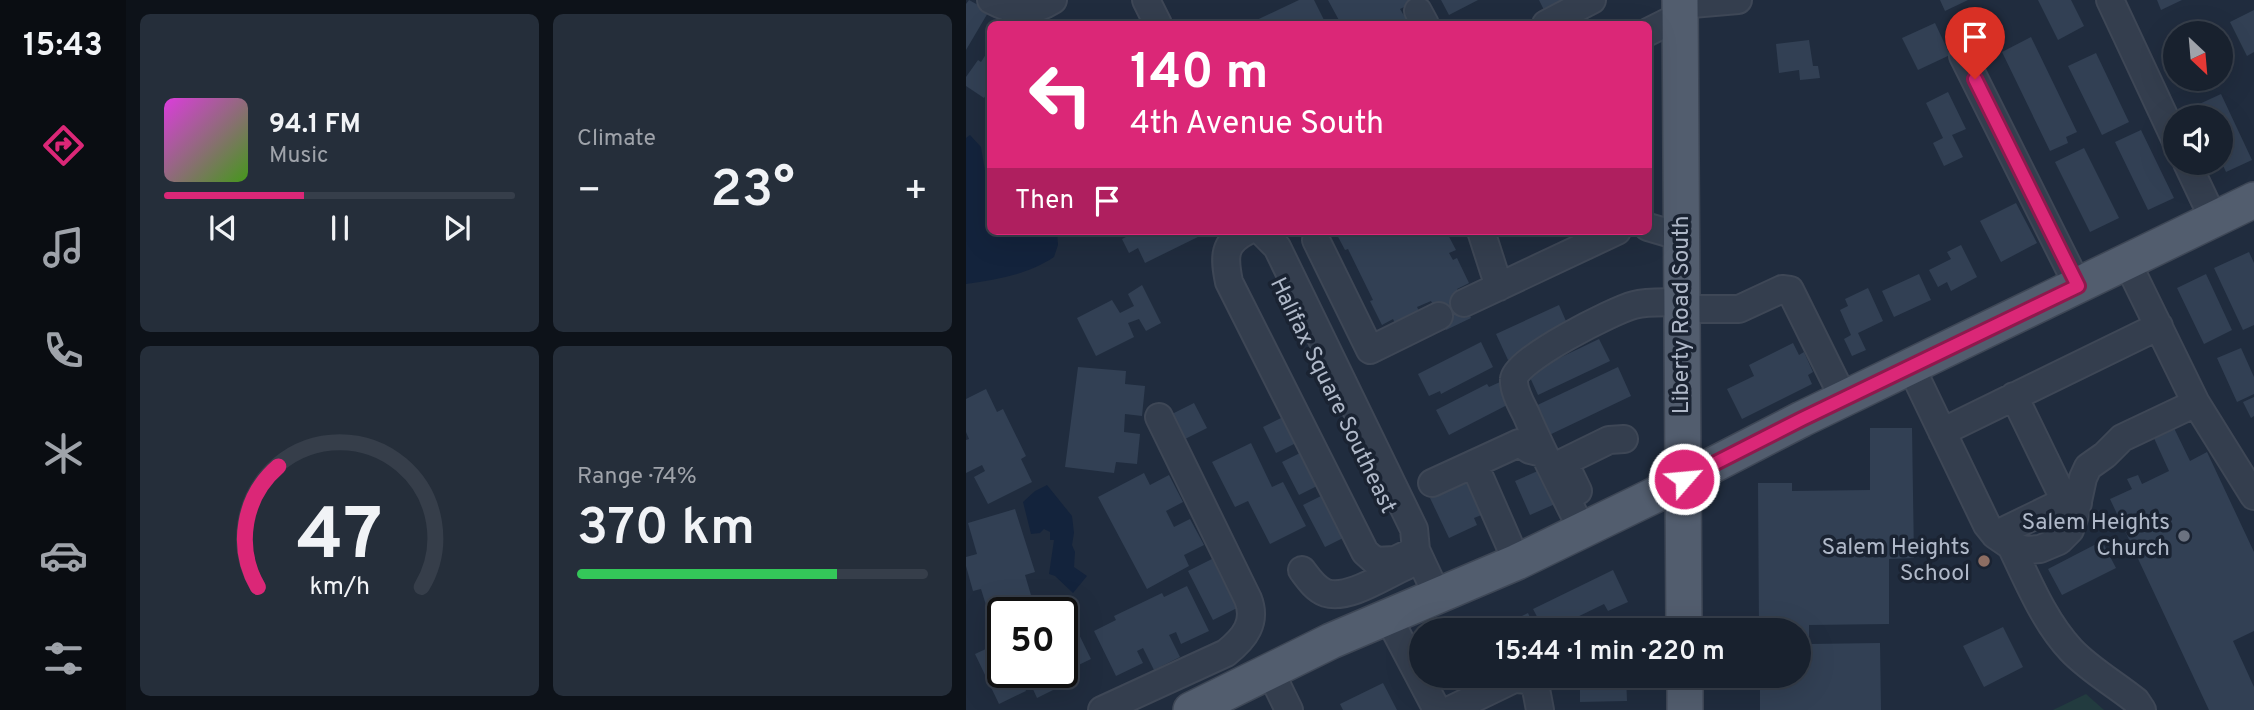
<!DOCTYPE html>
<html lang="en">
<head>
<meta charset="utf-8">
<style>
  :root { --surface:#18212e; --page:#252e3a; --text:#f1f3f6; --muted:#9fa3aa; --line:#363e4a; --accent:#db2777 }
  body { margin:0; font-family:Overpass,sans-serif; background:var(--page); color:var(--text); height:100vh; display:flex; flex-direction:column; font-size:26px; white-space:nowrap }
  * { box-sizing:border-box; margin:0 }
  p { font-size:23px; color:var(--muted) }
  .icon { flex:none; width:38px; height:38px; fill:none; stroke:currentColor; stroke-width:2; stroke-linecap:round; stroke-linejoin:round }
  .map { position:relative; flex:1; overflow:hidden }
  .side { display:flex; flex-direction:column; gap:14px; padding:14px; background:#0d1219; width:840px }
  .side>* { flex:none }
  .banner { position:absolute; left:21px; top:21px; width:665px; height:214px; border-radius:10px; box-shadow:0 7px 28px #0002,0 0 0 2px var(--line); background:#db2777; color:#fff; overflow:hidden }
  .needle { width:46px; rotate:154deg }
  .tools { position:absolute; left:1197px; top:21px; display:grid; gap:14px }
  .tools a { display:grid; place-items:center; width:70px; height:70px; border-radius:50%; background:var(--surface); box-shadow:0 7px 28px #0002,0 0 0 2px var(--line); font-size:35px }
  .speed { position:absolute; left:21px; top:597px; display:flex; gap:14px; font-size:35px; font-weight:700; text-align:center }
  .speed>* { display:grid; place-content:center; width:91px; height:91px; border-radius:50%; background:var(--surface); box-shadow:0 7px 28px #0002,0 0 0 2px var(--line); line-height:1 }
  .speed .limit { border:4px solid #111; border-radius:10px; background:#fff; color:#111 }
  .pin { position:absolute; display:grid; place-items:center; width:60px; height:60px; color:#fff; margin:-72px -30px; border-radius:50% 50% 50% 0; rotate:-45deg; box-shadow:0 0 7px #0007 }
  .pin .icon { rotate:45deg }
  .me { position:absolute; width:77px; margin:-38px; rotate:63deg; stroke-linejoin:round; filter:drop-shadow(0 0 5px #0008) }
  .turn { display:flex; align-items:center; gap:24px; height:147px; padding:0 28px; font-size:32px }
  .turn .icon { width:91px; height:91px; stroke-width:2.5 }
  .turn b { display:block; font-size:49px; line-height:60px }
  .then { display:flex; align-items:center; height:66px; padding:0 28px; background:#0003; gap:14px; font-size:26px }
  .big { font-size:52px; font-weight:600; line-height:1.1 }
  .side .card { flex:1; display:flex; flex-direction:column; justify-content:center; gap:10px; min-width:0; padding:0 24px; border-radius:10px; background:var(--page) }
  .side .dial { align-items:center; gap:0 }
  .dial svg { height:182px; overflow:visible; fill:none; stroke:var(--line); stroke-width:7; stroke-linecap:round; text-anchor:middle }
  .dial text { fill:var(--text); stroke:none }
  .song { display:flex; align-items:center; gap:21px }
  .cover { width:84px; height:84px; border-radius:10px; background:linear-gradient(135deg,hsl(300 70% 55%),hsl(100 70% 35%)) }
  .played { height:7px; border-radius:4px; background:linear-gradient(90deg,var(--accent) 40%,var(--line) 40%) }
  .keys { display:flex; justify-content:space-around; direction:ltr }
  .heat { display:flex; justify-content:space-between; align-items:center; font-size:38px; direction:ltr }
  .charge { height:10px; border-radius:5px; background:linear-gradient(90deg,#34c759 74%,var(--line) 0) }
  .side .tiles { flex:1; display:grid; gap:14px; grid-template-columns:repeat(2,1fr) }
  .trip { position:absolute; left:443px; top:618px; width:402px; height:70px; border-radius:35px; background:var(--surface); box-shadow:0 7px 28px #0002,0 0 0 2px var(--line); font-weight:600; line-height:70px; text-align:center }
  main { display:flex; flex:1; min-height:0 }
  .dock { display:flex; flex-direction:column; width:126px; justify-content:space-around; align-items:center; background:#0a0d12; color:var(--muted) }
  .dock .icon { width:49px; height:49px }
  .dock .current { color:var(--accent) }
  .dock b { font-size:32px; color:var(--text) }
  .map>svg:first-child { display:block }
  .green { fill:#223b3f }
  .water { fill:#13233c }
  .building { fill:#324054 }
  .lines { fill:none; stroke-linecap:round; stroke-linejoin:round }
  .minor-casing { stroke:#3e4756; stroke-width:30 }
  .major-casing { stroke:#3e4756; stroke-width:38 }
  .minor { stroke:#343e4e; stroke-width:26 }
  .major { stroke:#525d6e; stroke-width:35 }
  .route-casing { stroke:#8e194d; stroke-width:18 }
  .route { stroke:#db2777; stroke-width:12 }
  .worship-dot { fill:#6b7280; stroke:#1a2332; stroke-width:2.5 }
  .education-dot { fill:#8d6e63; stroke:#1a2332; stroke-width:2.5 }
  .labels { text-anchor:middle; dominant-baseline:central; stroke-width:7; stroke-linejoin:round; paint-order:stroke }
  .street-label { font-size:23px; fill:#b0b9c9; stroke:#1a2332 }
  .poi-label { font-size:23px; fill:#b0b9c9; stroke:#1a2332; text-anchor:end }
</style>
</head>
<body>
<main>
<nav class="dock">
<b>15:43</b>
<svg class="icon current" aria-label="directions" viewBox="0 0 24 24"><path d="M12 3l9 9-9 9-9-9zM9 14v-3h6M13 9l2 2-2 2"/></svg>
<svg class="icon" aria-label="music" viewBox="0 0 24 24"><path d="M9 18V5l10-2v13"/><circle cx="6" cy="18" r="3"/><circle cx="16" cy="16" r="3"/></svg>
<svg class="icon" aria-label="phone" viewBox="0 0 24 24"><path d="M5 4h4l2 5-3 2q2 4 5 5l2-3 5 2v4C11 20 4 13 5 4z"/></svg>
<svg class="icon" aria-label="climate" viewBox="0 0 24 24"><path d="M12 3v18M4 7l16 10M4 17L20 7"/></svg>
<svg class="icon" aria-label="car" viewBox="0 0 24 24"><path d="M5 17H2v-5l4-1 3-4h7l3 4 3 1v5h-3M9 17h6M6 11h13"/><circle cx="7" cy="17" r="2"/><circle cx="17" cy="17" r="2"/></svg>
<svg class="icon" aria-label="filters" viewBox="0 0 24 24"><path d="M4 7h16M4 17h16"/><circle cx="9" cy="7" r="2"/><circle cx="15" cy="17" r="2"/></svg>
</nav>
<section class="side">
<div class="tiles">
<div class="card">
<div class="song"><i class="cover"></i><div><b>94.1 FM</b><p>Music</p></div></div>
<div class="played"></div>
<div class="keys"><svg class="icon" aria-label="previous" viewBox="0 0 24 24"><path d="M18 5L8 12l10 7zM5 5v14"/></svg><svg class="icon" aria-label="pause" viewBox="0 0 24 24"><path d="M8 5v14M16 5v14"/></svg><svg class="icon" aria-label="next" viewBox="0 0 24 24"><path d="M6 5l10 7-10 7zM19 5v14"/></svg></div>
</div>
<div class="card"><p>Climate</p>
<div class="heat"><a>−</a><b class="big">23°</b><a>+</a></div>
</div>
<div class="card dial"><svg viewBox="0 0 100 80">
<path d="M14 69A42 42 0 1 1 86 69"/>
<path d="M14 69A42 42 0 0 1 23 16" stroke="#db2777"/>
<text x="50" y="56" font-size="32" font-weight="700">47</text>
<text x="50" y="72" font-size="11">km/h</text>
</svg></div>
<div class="card"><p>Range · 74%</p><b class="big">370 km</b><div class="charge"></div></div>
</div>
</section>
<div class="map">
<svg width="1288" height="710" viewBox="0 0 1288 710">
  <rect width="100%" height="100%" fill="#202c3e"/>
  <!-- green -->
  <path class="green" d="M1120,694L1138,710H1087Z"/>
  <!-- water -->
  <path class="water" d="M4,135L15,147L20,177L24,182V231H91L92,245L88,257C61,275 32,279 0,284V138Z
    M81,485L106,516L108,533L106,545L109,552L108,567L121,576L107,593L89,576L83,574L88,540H84V532L78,529L74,533L65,534L57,502L69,491Z"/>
  <!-- building -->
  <path class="building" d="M3,0L23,11L0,50V4Z
    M333,0H348L360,24H282Z
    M362,0H452L434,9L440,19L429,24H375Z
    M475,0H512L483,15Z
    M573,0H598L578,10Z
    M974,0H1002L979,11Z
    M1072,0H1105L1118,26L1092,40Z
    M1191,0H1216L1195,10Z
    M1288,10V52L1281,56L1264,22Z
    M969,23L984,55L952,70L936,38Z
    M1065,37L1111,132L1100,137L1102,143L1084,151L1036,52Z
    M843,40L847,66H852L854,78L834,80L833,70L813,73L810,44Z
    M24,48V89L18,98L0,86V77L12,60L15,62Z
    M1130,53L1163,122L1136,135L1102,66Z
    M982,92L1000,129L986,135L997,157L978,166L967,143L977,138L960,103Z
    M1255,94L1286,160L1260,172L1255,161V117H1234L1229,106Z
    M1175,130L1208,198L1182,210L1149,142Z
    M1118,148L1153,218L1124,232L1089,162Z
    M1050,203L1071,243L1035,262L1014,221Z
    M159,231H239L240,233L179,263L172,248L163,253L156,239L162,236Z
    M369,231H480L490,250L483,253L487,260L491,258L503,283L491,289L505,318L480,330L465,301L451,307L453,311L429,323L427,319L416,325L404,301L407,300L382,249L379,250Z
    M995,245L1011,277L985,291L981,282L972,287L963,270L985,259L981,252Z
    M1283,252L1288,263V325L1277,330L1248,268Z
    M953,274L965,300L928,317L916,291Z
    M1240,274L1266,330L1238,344L1211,288Z
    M176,285L195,323L180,331L173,319L162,323L168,337L130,356L111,318L146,300L154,313L168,306L162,294Z
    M902,288L917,321L892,333L900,350L886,356L878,339L885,335L874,310L882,306L879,299Z
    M593,305L603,328L594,336L542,360L530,334Z
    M633,339L644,361L572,395L562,373Z
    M515,342L527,367L475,394L474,391L463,396L452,374Z
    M827,343L833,355L838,352L847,372L842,375L846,384L776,419L761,389L788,376L783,365Z
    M1275,348L1288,377V394L1271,402L1251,358Z
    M112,367L160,371L159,384L179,386L176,416L159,414L158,432L174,434L171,464L150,462L148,473L99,467Z
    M652,367L665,396L577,438L563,409Z
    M534,382L545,403L483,435L470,410L521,384L523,387Z
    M20,389L31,412L37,409L60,456L55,459L66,482L22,504L8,477L19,471L16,465L0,473V440L3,439L0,432V399Z
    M1288,397V416L1285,418L1277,402Z
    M228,403L241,428L217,440L204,415Z
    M319,416L332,442L310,453L297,427Z
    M1207,426L1224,461L1241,452L1288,552V631L1267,641L1288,687V710H1243L1144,499L1166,489L1161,479L1172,475L1176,484L1203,471L1187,436Z
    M904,428H946L948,558L923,559V624L843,625V644L914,643L915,710H794V676H833V630H793L792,483H826V491L904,490Z
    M285,443L306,487L317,482L340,526L304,544L282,501L269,507L246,462Z
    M338,451L355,484L333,495L316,462Z
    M574,470L589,504L564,515L549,481Z
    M178,473L184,485L203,475L217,502L200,511L208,527L224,519L238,545L218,555L223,566L181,589L132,497Z
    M502,480L518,514L508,518L511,525L483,538L464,498Z
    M359,494L381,536L359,547L337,505Z
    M49,509L69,572L59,575L70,612H37V617L25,621L15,589L7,591L0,566V557L11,554L2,523Z
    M1136,541L1150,568L1096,595L1082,569Z
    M246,559L271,608L247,620L222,571Z
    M647,570L662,602L642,611L638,604L603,621L608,630H578L567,609Z
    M221,586L243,631L215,644L210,632L203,635L214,657L188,670L177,648L171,651L177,663L150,676L128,631L150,620L148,616L196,593L198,597Z
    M562,613L570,630H527Z
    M103,614L125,659L98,672L96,669V617Z
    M624,627H659L660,630H624Z
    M1037,627L1057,667L1018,687L997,646Z
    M37,641V672H91L97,685L71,698L61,676L54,679L60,691L33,704L9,654Z
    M620,676H660L661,701L614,702V678H620Z
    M417,683L431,710H377L374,704Z"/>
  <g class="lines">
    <!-- minor casing -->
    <g class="minor-casing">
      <path id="minor" d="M25,0C48,12 65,14 87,0
        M180,0L192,24
        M1144,0L1209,139
        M714,5L772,0
        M452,11L459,24
        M580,24L626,0
        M682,32L714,16
        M997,56L1112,286
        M1221,163L1248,220
        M682,227L716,237
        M281,231C257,243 258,257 263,282L399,552L409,561L429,560L450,550
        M295,231L311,247L448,529L450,550L471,595
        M515,231L533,287
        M350,240L404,350L473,316
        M1161,262L1230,403L1288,496
        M498,303L651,231
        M716,309H773L816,289L824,290L878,399
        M945,367L1021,525L1029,535L1099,501L1112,503
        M1048,396L1099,501
        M976,432L1193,326
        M508,464L551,562
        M466,483L553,443L564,450L576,453
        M612,491L598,462L643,440L658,439
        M616,530C597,491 577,454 560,414C555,404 547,390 548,379C549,360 648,310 668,305C683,301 701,303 716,302
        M1029,535L1045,546L1061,550L1074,549L1093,541L1104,530L1109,515L1117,478L1122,467L1139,455L1156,438L1230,403
        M1045,546C1062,581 1078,621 1105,650C1124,670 1149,684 1170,701L1176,710
        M336,570C342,578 349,589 360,593C383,600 419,575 440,566
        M422,617L471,710
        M304,671L323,710
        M136,710L260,653C279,638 291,622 282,599L193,417
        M484,710L548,679L563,680L570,689L574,710"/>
    </g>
    <!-- major casing -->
    <g class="major-casing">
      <path id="major" d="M714,0L718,630
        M719,676V710
        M225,710L365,641L551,562L689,495L836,419L1288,200"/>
    </g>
    <!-- minor -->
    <use href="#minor" class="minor"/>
    <!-- major -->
    <use href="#major" class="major"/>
  </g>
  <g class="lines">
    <!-- route casing -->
    <g class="route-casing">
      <path id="route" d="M718,479L836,419L1112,286L1009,79"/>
    </g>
    <!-- route -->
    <use href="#route" class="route"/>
  </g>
  <!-- markers -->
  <circle class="worship-dot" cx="1218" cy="536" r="7"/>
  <circle class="education-dot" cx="1018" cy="561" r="7"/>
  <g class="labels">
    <!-- street labels -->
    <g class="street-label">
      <text transform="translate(716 315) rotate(-90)">Liberty Road South</text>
      <text transform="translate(366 396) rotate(64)">Halifax Square Southeast</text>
    </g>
    <!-- poi labels -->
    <g class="poi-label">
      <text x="1204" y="523">Salem Heights<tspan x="1204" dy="26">Church</tspan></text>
      <text x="1004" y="548">Salem Heights<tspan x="1004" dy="26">School</tspan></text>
    </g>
  </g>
</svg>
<div class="tools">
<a><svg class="needle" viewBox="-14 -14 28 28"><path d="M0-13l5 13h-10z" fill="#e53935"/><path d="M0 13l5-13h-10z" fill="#9fa3aa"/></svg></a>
<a><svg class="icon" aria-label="sound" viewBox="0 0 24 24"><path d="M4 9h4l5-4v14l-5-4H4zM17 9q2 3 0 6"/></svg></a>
</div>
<div class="speed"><div class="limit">50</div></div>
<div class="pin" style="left:1009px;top:79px;background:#d93025"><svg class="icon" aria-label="arrive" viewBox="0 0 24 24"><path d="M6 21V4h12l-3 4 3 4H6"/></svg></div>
<svg class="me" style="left:718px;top:479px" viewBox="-20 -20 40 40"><circle r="17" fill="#db2777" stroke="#fff" stroke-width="3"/><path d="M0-11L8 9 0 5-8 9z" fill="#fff"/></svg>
<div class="trip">15:44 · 1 min · 220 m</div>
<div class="banner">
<div class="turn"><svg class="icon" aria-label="left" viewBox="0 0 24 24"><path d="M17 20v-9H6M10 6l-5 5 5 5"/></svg><div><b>140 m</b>4th Avenue South</div></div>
<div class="then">Then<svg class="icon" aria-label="arrive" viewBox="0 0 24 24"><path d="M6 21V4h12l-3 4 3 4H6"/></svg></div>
</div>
</div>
</main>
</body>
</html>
